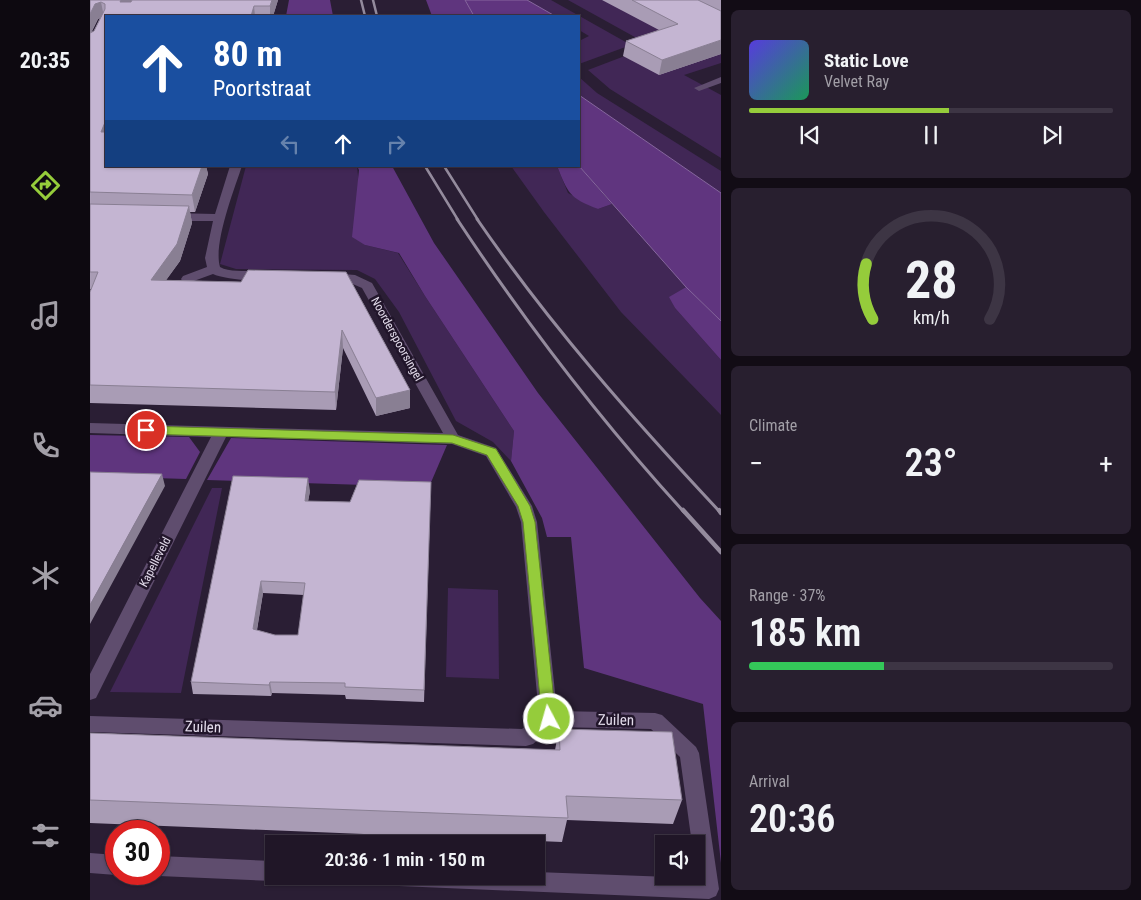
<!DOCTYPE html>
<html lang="en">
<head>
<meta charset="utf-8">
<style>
  :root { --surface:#201627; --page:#281f2f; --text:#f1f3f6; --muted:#a29fa7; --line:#3d3544; --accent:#95cc3b }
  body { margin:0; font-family:"Roboto Condensed",sans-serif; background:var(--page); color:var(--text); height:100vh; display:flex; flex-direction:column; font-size:19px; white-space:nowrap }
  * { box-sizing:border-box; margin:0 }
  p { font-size:16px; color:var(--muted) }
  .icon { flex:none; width:28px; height:28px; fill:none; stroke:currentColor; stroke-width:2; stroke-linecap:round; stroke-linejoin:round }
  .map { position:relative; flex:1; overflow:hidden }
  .sheet { display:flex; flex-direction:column; gap:10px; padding:10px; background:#120c15; width:420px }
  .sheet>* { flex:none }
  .hud { position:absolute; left:15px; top:15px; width:475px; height:152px; border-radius:0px; box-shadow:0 1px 4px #0004,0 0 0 1px var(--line); background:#1a4fa0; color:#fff; overflow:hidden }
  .buttons { position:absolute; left:565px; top:835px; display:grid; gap:10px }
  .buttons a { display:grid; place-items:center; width:50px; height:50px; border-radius:0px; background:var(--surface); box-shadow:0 1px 4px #0004,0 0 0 1px var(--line); font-size:25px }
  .speed { position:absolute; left:15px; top:820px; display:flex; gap:10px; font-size:25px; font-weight:700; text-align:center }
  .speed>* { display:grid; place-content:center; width:65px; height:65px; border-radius:50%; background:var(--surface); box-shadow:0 1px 4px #0004,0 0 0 1px var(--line); line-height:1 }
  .speed .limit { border:8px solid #d22; background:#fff; color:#111 }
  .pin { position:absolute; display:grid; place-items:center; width:42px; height:42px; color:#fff; margin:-21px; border:2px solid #fff; border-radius:50%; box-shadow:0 1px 5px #0007 }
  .me { position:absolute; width:55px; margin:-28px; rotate:354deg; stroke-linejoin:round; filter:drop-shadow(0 0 4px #0008) }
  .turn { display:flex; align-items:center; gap:18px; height:105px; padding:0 25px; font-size:22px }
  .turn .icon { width:65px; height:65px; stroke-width:2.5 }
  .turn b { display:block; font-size:35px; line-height:42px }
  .lanes { display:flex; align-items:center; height:48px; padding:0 25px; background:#0003; justify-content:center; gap:25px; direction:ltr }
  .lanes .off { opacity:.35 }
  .big { font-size:38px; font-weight:600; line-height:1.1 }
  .sheet .tile { flex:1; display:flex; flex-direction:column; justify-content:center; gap:8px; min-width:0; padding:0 18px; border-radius:8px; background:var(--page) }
  .sheet .dial { align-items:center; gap:0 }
  .dial svg { height:130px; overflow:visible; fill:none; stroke:var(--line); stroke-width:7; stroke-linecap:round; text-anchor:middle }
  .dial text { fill:var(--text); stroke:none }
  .song { display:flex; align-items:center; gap:15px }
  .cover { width:60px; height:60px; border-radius:8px; background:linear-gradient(135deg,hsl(250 70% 55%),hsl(150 70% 35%)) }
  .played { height:5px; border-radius:2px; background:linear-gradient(90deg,var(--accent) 55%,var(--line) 55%) }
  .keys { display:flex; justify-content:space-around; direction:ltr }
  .heat { display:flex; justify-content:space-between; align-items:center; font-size:28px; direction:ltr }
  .charge { height:8px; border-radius:4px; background:linear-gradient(90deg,#34c759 37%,var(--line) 0) }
  .trip { position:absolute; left:175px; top:835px; width:280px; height:50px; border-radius:0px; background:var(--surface); box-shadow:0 1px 4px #0004,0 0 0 1px var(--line); font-weight:600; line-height:50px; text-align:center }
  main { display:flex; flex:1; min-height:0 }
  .menu { display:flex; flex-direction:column; width:90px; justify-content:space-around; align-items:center; background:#0d0910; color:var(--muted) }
  .menu .icon { width:35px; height:35px }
  .menu .on { color:var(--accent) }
  .menu b { font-size:22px; color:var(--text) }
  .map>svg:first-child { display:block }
  .green { fill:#412756 }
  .forest { fill:#5f357e }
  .water { fill:#60357f; stroke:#87679f }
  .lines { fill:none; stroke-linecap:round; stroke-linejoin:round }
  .minor { fill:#5f4d6e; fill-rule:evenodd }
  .rail-far2 { stroke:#948b9d; stroke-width:2.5 }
  .rail-far1 { stroke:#948b9d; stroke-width:3 }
  .rail { stroke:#948b9d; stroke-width:4.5 }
  .wall { fill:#a99cb5; fill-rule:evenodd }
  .shaded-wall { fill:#897f93 }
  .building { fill:#c4b5d2; stroke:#897f93; fill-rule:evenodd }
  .route { fill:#95cc3b; stroke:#618526 }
  .labels { text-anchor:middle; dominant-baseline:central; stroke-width:5; stroke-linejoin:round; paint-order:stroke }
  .street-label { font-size:12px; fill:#e3dceb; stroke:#21152a }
  .near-street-label { font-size:15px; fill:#e3dceb; stroke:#21152a }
</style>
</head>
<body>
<main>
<nav class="menu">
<b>20:35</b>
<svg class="icon on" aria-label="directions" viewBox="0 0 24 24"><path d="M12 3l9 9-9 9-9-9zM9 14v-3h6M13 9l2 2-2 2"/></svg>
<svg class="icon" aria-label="music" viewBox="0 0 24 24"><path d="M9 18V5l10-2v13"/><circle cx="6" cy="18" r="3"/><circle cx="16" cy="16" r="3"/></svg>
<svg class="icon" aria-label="phone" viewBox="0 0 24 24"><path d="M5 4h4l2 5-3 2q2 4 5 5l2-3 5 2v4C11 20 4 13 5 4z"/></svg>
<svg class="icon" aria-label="climate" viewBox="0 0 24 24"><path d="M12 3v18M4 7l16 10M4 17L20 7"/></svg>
<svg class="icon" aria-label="car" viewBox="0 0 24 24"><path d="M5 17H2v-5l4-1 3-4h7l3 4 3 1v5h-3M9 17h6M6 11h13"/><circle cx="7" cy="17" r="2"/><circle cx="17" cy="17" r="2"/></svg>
<svg class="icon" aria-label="filters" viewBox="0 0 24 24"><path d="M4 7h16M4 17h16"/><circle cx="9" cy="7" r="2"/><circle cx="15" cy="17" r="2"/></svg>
</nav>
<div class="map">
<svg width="631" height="900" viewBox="0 0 631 900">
  <rect width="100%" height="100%" fill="#2a1e34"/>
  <!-- green -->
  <path class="green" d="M437,0H461L541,45L489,64V41L499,36L489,30V16H465Z
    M478,0H568L631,33V63L594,75L631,95V158L520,89L498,70L561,46Z
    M489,77L507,93L631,171V193L489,95Z
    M156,166H267L275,245L308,253L335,296L424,431L421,461L403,442L366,421L309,312L285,279L267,270L146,269L130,264Z
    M421,166H467L478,193L508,209L522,204L596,287L580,297L585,308L631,360V415L531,312L454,212Z
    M122,488H132L91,693L20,692Z
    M358,588L408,590L409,679L356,677Z"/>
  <!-- forest -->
  <path class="forest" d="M199,0H240L243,16H196Z
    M336,0H375L384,16H342Z
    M267,166H302L344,243L448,393L610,598L631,621V863L613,704L494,668L481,537H457L452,518L421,461L424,431L335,296L309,253L275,245L262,237L269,170Z
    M467,166H489L522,204L508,209C479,198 478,193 467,166Z
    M596,287L631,321V360L585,308L579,297Z
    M0,435L99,437L110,452L96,479L0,476Z
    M141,438L357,445L339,487L117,480Z"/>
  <!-- water -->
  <path class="water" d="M375,0H437L465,16H384Z
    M489,95L631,193V321L596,287L489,166Z"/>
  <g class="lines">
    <!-- minor -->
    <path class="minor" d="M631,77V83L609,91L604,88Z
      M140,166H152C144,190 123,244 130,267C144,275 173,267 181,276C174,284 133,279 123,274L101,282H93L91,279L93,276L117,267L115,258L123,221H81L75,217L81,213L125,214Z
      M241,273L265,275L282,283L368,435L406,448L442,506L447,522L467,711L565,713L572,715L606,747L609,753L629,889L626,896L619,899L309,886L302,883L299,876H446V872L607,878L606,844H602L590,757L561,729L463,727L443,744L436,746L0,732V716L432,729L449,716L431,522L426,507L396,456L362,444L136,437L6,698L0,700V674L121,437L0,433V423L353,433L272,288L258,282L237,280L235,277Z
      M0,853L26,855V874H29L26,875L0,873Z
      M69,856L184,861V876H192L184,881L69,876L63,874H69Z"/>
    <!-- rail-far2 -->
    <path class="rail-far2" d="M271,0L275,16
      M283,0L287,16
      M335,166L368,220
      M354,166L388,220"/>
    <!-- rail-far1 -->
    <path class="rail-far1" d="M367,219C435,322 510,420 594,512
      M387,219C459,324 543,419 630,512"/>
    <!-- rail -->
    <path class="rail" d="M593,510L631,552
      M629,510L631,513"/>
  </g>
  <!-- wall -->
  <path class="wall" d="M0,0H188L183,16H16V166H116L118,174L105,212H100L102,223L90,261L76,280L151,282L256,272L320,390V408L286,416L253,348L246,410L0,403V292L1,289H0ZM10,18L4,31L1,33L8,19Z
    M512,0H631V54L569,75L533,56L536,41L569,30Z
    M341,482L334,702L256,699L255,695L182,693L181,696L103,694L101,682L220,491L218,501L260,502ZM173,593L214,595L208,635H185L167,630Z
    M469,729L592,800L583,824L477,820L472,842L0,823V733L465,750Z"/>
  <!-- shaded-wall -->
  <path class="shaded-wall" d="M31,0H42L33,16L30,2Z
    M182,0H188L183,16H180V6Z
    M11,2L14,17L8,19L0,35V14L5,4Z
    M164,6L165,16H161Z
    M631,40V54L569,75L572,60Z
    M16,120V144L11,132Z
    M112,166H116L118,174L105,212L102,195Z
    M99,206L102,223L90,261L64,297L61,280Z
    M252,330L253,348L246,410L245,392Z
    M320,390V408L286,416V398Z
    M72,474L75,486L0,624V605Z
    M218,478L220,491L216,513L215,501Z
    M171,581L173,593L165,641L163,629Z
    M180,682L182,693L181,696L179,685Z"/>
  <!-- building -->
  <path class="building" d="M0,0H31L30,2H41L42,0H182L180,6H164L161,16H16V120L11,132H16V166H112L102,195L0,192V33L4,31L15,9V4L11,2L5,4L0,14Z
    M542,0H608L631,11V40L572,60L536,41L588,24Z
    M0,204L99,206L87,244L61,280L151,282L158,270L256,272L320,390L286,398L252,330L245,392L0,385V292L8,272H0Z
    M0,472L72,474L0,605Z
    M143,476L218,478L215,501L260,502L269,480L341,482L334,690L255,687V683L180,682L179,685L101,682ZM171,581L215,583L208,635H185L163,629Z
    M469,729L582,732L592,800L476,796L478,818L0,800V733L470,750Z"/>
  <!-- route -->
  <path class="route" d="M56,426L363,435L406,449L440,506L445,522L466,719L464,724L459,725L454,724L452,719L433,522L428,506L397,455L362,443L56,434L50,430Z"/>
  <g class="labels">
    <!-- street labels -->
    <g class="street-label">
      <text transform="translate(307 339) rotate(61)">Noorderspoorsingel</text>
      <text transform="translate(65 562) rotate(-63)">Kapelleveld</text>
    </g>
    <!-- near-street labels -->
    <g class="near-street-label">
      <text transform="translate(526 720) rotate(1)">Zuilen</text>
      <text transform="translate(113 727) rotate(2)">Zuilen</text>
    </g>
  </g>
</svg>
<div class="buttons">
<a><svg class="icon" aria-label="sound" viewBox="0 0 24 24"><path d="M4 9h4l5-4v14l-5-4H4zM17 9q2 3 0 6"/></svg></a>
</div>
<div class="speed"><div class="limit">30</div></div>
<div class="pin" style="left:56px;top:430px;background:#d93025"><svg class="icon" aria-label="arrive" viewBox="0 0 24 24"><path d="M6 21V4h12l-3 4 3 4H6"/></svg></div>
<svg class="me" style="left:459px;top:719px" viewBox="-20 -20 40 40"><circle r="17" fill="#95cc3b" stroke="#fff" stroke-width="3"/><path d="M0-11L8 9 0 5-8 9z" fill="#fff"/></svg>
<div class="trip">20:36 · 1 min · 150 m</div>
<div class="hud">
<div class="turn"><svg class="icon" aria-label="ahead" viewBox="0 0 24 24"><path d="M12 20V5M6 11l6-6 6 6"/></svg><div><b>80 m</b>Poortstraat</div></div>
<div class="lanes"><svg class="icon off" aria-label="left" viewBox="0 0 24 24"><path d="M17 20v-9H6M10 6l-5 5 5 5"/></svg><svg class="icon" aria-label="ahead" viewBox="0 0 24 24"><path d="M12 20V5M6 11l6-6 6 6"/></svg><svg class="icon off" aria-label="right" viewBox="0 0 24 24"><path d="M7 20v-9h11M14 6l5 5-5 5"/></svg></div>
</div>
</div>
<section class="sheet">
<div class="tile">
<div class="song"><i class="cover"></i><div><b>Static Love</b><p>Velvet Ray</p></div></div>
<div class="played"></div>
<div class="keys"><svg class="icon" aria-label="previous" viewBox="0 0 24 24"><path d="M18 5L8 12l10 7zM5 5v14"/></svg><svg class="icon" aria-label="pause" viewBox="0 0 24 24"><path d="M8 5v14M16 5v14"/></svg><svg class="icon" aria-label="next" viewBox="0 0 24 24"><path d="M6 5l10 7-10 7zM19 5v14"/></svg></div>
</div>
<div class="tile dial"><svg viewBox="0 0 100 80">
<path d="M14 69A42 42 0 1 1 86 69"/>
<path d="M14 69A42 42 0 0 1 10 35" stroke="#95cc3b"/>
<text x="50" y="56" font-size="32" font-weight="700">28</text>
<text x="50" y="72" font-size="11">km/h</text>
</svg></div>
<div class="tile"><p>Climate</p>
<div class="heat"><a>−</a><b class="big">23°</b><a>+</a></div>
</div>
<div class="tile"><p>Range · 37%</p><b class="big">185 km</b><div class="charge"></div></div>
<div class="tile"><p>Arrival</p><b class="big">20:36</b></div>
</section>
</main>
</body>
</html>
